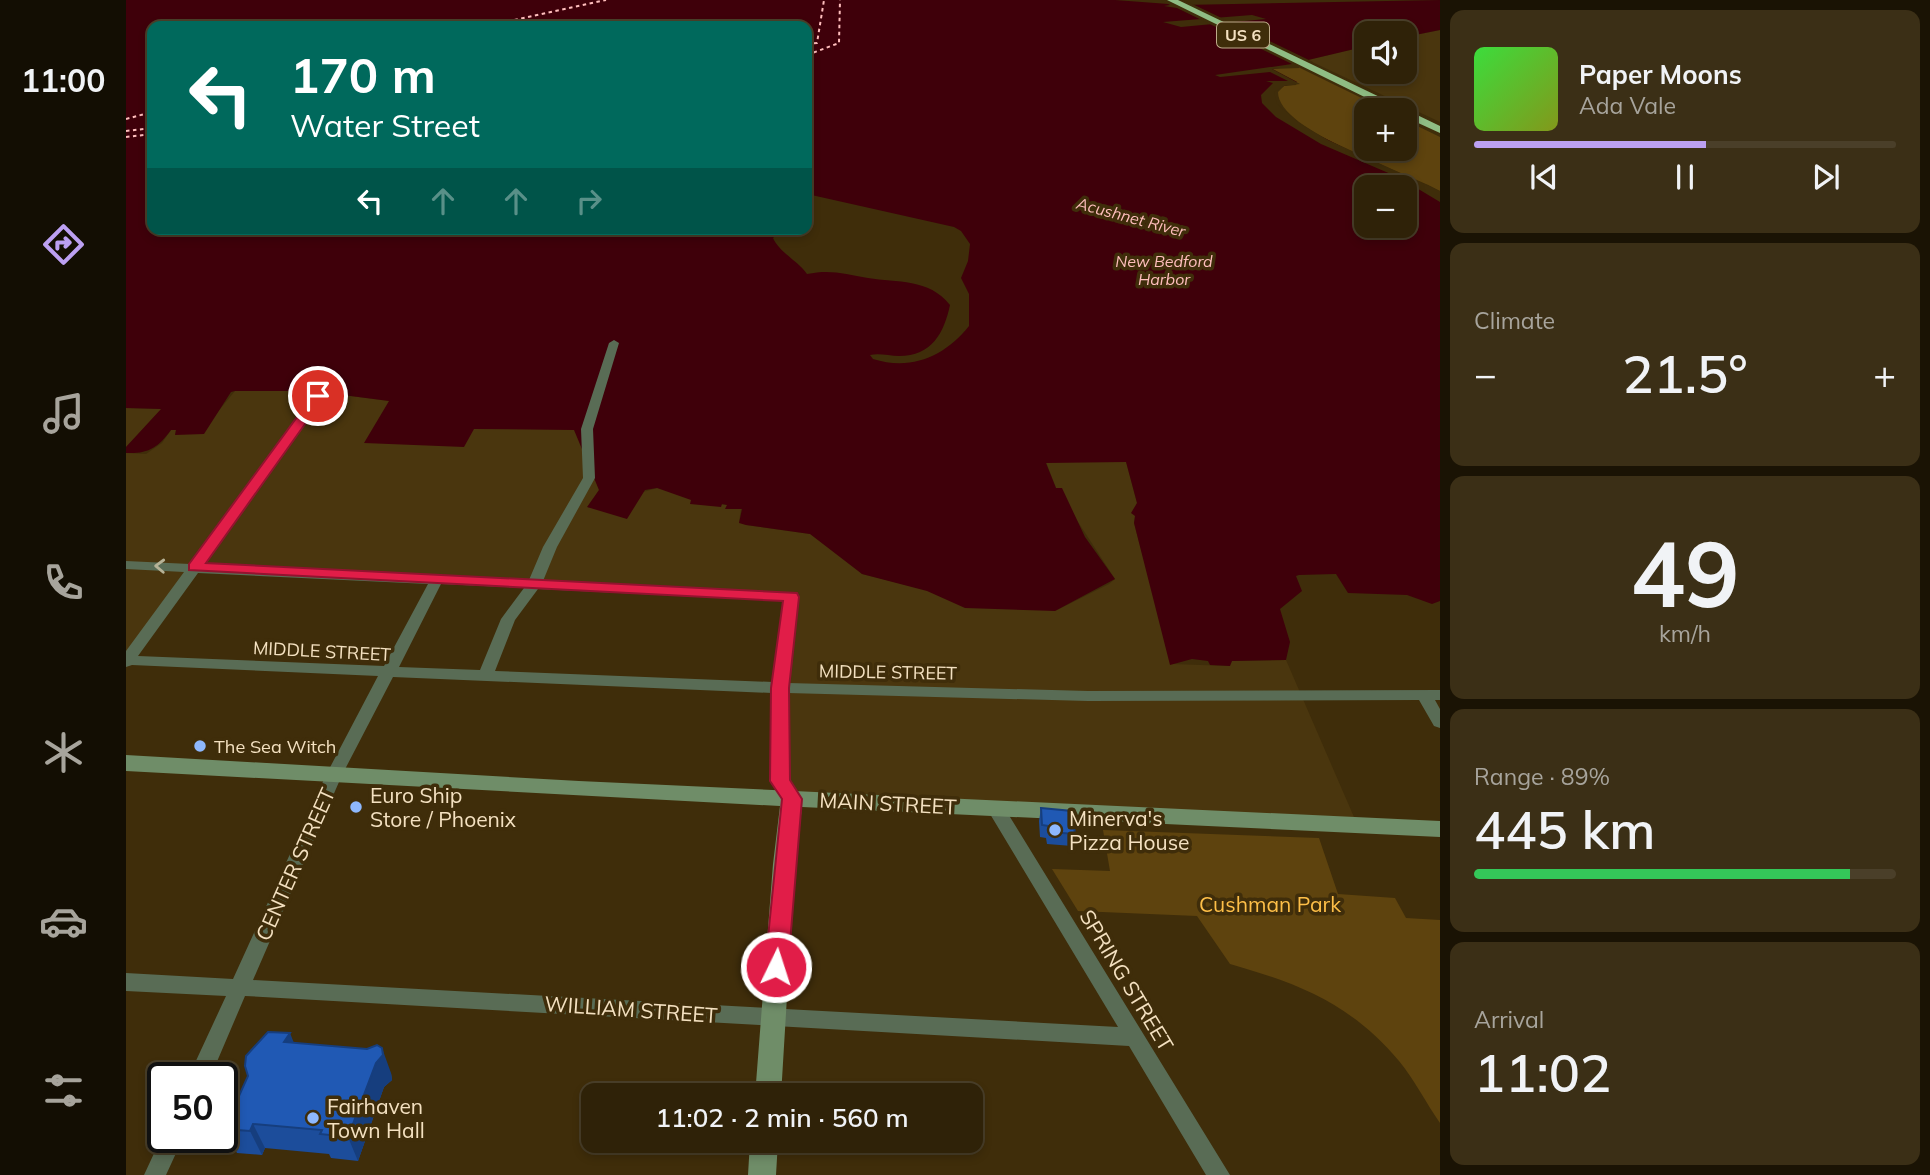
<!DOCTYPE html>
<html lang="en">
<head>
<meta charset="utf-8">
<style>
  :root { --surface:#2f2208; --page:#3b2f16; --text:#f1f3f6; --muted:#a7a49c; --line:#4a3f29; --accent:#bca0f2 }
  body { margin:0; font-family:Mulish,sans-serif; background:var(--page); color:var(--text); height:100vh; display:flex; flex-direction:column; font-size:26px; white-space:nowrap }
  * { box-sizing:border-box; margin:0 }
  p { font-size:23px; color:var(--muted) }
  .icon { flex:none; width:38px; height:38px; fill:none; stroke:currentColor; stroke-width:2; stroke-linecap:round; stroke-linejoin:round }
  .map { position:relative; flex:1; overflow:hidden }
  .drawer { display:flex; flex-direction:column; gap:10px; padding:10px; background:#1a1304; width:490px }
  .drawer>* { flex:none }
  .top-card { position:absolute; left:21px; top:21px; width:665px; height:214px; border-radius:14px; box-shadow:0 4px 10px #0003,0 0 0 2px var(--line); background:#00695c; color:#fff; overflow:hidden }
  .tools { position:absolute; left:1228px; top:21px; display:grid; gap:14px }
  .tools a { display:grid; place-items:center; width:63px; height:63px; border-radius:14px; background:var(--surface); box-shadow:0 4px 10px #0003,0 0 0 2px var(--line); font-size:35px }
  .speed { position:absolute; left:21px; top:1062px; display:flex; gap:14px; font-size:35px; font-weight:700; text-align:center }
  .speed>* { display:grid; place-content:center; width:91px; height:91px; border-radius:50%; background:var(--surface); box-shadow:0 4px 10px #0003,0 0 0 2px var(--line); line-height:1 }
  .speed .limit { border:4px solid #111; border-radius:10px; background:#fff; color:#111 }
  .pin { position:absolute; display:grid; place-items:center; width:60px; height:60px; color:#fff; margin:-30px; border:4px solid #fff; border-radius:50%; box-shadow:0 2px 7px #0007 }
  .me { position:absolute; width:77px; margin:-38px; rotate:4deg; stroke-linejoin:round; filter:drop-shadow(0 0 5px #0008) }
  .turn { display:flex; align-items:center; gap:24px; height:147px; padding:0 28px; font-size:32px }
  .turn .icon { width:91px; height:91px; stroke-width:2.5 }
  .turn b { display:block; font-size:49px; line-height:60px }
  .lanes { display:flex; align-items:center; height:66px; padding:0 28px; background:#0003; justify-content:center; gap:35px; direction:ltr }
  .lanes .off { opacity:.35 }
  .big { font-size:52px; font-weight:600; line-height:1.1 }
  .drawer .tile { flex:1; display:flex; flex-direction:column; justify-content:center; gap:10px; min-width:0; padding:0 24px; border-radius:14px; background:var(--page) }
  .drawer .dial { align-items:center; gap:0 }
  .dial b { font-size:91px; line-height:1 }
  .song { display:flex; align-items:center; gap:21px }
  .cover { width:84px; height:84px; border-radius:10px; background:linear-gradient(135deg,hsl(120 70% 55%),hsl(70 70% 35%)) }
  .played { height:7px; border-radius:4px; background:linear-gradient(90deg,var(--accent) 55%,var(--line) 55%) }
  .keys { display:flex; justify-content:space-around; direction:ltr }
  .heat { display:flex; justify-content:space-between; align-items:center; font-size:38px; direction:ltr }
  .charge { height:10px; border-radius:5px; background:linear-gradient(90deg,#34c759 89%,var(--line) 0) }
  .trip { position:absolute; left:455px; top:1083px; width:402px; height:70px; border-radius:14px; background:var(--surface); box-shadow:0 4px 10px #0003,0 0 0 2px var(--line); font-weight:600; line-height:70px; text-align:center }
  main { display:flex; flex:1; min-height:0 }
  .tab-bar { display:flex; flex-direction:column; width:126px; justify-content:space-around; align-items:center; background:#130e03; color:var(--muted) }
  .tab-bar .icon { width:49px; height:49px }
  .tab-bar .current { color:var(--accent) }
  .tab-bar b { font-size:32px; color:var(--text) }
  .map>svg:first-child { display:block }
  .built { fill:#4a360e }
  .green { fill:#5e430e }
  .water { fill:#3f000a; fill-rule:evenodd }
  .pier { fill:#3f2d0a }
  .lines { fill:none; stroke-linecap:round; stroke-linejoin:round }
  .ferry { stroke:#ffbebd; stroke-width:2; stroke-dasharray:3.5 3.5; stroke-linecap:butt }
  .street { fill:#596c55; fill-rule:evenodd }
  .secondary { fill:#6f8d68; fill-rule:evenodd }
  .highway { fill:#8fbd84; fill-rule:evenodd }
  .wall { fill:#1c4d9b }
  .shaded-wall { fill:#163e7e }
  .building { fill:#2059b4; stroke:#163e7e; stroke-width:2 }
  .oneway { stroke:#b6b296 }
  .route { fill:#e11d48; stroke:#92132f; stroke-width:2 }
  .poi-dot { fill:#8eb8fd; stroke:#3f2d0a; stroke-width:2.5 }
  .labels { text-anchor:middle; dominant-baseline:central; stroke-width:7; stroke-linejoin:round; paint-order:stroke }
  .shield { fill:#3f2d0a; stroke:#beab8a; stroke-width:2 }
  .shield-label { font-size:16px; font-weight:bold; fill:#f4e1c1 }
  .far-water-label { font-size:16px; font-style:italic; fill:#ffbebd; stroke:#3f2d0a }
  .street-label { font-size:18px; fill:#f4e1c1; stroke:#3f2d0a }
  .poi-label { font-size:18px; fill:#f4e1c1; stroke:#3f2d0a; text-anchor:start }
  .near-poi-label { font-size:21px; fill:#f4e1c1; stroke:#3f2d0a; text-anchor:start }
  .near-street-label { font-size:21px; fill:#f4e1c1; stroke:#3f2d0a }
  .near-park-label { font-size:21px; fill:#febf48; stroke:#3f2d0a }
</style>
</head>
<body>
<main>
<nav class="tab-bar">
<b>11:00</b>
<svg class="icon current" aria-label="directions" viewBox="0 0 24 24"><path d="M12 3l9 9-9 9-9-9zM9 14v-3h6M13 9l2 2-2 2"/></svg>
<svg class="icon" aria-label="music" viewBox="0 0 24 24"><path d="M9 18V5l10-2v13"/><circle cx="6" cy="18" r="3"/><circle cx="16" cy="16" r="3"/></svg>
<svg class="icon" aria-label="phone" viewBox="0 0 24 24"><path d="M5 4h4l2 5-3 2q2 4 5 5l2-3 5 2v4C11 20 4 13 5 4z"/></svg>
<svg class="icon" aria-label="climate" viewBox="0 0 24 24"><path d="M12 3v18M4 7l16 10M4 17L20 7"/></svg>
<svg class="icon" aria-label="car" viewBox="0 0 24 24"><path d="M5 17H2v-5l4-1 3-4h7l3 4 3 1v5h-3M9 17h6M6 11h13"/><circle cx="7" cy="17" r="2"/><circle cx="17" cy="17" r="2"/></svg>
<svg class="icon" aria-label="filters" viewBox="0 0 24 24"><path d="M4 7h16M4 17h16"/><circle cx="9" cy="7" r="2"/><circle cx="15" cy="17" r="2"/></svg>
</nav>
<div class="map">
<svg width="1314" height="1175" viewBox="0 0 1314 1175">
  <rect width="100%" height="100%" fill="#3f2d0a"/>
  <!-- built -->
  <path class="built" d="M1314,30V122L1182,60L1241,46V72H1279V37Z
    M418,326L473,490L462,508L531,488L541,471L568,503L601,505L600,508L615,509L613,522L620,525L684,534L697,523L736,574L801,590L929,611L983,584L989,579L930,488L920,462L1000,461L1011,503L1008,523L1046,664L1103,666L1106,661L1160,660L1231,824L666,798L654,781L665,597L69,567L0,660V453L20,454L36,443L45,430H50L49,434L85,420L109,391H186L264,401L239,443L347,429Z
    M0,408L36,409L0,447Z"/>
  <!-- green -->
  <path class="green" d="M1170,66L1260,110H1241V149H1279V120L1314,137V191C1282,172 1152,132 1152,92L1158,86L1170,85L1171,82L1145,68Z
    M977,830L1193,838L1212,894L1269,898L1280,918L1314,920V1123C1300,1103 1288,1079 1273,1061C1225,1004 1174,984 1104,964L1071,916L952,911L926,869L984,871Z"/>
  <!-- water -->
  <path class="water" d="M0,0H989L1056,5L1314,0V30L1279,37V33H1241V46L1182,60L1162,61L1170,66L1146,69L1171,82L1145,90L1149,106L1180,129L1314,195V601L1306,604L1281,595L1222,593L1210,574L1173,575L1170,576L1176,591L1154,609L1164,642L1160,660L1106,661L1104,666L1084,665L1082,661L1066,659L1044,665L1008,523L1009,516L1005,513L1011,503L1000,462L920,463L930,488H936L959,537L989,579L929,611L839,608L801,591L736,574L684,534L620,525L613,523L616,509H599L601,505L596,504L595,507L564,504L565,500L531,488L519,490L501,519L461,507L473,490L448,430L348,429L338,447L238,443L263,401L186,391H109L105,392L78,434L49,435L50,430H45C32,448 22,454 0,453V447L35,409L0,408ZM1126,15L1140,19L1055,27L1037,22ZM26,26H681V194L828,227L835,231L844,244L842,261L835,278L843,294V326C819,356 786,371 747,359L744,355C754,353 763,356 773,356C806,356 818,333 824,305C803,278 771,283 742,278C720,274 704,269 681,274C671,260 654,253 647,238L656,229H26ZM1241,187H1279V226H1241Z"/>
  <!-- pier -->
  <path class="pier" d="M1034,0L1060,1L1187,62L1173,64V68L1146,69L1174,84L1158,86L1148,92L1151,104L1173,123L1202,140L1314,191V202L1274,178L1195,144L1150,117L1136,103L1135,95L1147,83L1140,81H1162L1144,72L1094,77L1089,75L1166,64L1051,8L1038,6L1044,5Z"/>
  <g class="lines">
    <!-- ferry -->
    <path class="ferry" d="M361,26L480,0
      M681,44L691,43L698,0
      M681,55L713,43L714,0
      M0,119L26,112
      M0,131L26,128
      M0,137L26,134"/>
    <!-- street -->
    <path class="street" d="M488,340L493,343L467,429L469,478L431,547L417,581L670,594L672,597L662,683L962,691L1314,690V700H1309L1314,709V728L1308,726L1293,700L962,701L662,693V780L675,798L672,803L666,804L660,803L646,781V693L267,677L216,775L127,980L992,1027L861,809L864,804L870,803L876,804L1104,1175H1080L1003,1046L119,996L84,1078H62L100,996L0,991V973L107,979L200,775L252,676L6,665L0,667V651L58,572L0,569V561L64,564L188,394L192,393L198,396L77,565L403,580L417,547L457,478L455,429L483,343ZM72,573L302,584L258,666L12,656ZM315,584L398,588L375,619L354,670L273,667ZM412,589L657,601L647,682L369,671L389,620Z
      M37,1134V1138H57L40,1175H18Z"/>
    <!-- secondary -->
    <path class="secondary" d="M0,755L453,781L1314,821V837L676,807L669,864L655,1096H629L647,864L654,806L0,771Z
      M624,1141H652L650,1175H622Z"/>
    <!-- highway -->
    <path class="highway" d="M1041,0H1052L1314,126V133L1279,117V110H1265Z"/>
  </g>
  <!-- wall -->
  <path class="wall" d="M915,808L949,834L946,846L921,844L920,838L914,837L913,821Z
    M168,1043L265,1073L266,1080L258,1087L232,1161L205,1158L203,1154L139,1148L136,1155L111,1153L98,1129L122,1076Z"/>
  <!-- shaded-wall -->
  <path class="shaded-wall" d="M164,1033L174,1058L158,1042Z
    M256,1048L265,1073L266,1080L258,1087L232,1161L222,1137L250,1063Z
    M127,1124L139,1148L136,1155L124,1131Z"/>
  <!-- building -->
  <path class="building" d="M915,808L946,811L949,834L923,832V826L916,825Z
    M142,1032L164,1033L158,1042L241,1049L251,1045L256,1048L257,1055L250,1063L222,1137L194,1134L196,1130L127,1124L124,1131L98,1129L122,1076L119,1066L120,1056Z"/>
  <!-- one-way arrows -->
  <defs><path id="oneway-chevron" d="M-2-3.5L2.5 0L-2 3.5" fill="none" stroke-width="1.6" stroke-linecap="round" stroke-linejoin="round" transform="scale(1.75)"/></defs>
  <use class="oneway" href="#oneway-chevron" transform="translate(34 566) rotate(-178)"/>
  <!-- route -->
  <path class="route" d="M192,393L199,396L80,563L671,593L673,597L663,688L664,780L676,799L662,967L658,974L650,976L643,974L639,967L656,799L644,781L645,688L657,601L63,570V564L188,394Z"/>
  <!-- markers -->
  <g class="poi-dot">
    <circle cx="74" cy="746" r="7"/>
    <circle cx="230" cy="807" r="7"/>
    <circle cx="929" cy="830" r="7"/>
    <circle cx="187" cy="1118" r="7"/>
  </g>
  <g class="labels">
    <!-- shield labels -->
    <rect class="shield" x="1091" y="22.5" width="52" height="25" rx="5"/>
    <g class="shield-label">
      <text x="1117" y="35">US 6</text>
    </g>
    <!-- far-water labels -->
    <g class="far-water-label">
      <text transform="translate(1005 217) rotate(15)">Acushnet River</text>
      <text x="1038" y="261">New Bedford<tspan x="1038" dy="18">Harbor</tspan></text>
    </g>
    <!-- street labels -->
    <g class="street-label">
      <text transform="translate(196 651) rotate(3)">MIDDLE STREET</text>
      <text transform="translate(762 672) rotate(1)">MIDDLE STREET</text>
    </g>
    <!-- poi labels -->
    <g class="poi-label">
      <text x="88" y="746">The Sea Witch</text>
    </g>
    <!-- near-poi labels -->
    <g class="near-poi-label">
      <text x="244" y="795">Euro Ship<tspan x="244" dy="24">Store / Phoenix</tspan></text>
      <text x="943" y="818">Minerva's<tspan x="943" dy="24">Pizza House</tspan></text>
      <text x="201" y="1106">Fairhaven<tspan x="201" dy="24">Town Hall</tspan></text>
    </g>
    <!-- near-street labels -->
    <g class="near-street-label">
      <text transform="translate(762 803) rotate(3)">MAIN STREET</text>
      <text transform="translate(169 864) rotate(-66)">CENTER STREET</text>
      <text transform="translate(1001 980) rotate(59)">SPRING STREET</text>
      <text transform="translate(505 1009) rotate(4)">WILLIAM STREET</text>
    </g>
    <!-- near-park labels -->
    <g class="near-park-label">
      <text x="1144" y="904">Cushman Park</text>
    </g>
  </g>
</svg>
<div class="tools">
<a><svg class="icon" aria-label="sound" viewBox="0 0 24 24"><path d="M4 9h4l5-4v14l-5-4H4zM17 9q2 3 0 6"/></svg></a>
<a>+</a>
<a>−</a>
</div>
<div class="speed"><div class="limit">50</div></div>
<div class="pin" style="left:192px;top:396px;background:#d93025"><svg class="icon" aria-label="arrive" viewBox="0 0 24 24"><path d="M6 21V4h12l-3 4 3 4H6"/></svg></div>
<svg class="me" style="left:650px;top:967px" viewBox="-20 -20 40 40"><circle r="17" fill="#e11d48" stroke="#fff" stroke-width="3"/><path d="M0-11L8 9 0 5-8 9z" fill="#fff"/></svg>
<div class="trip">11:02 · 2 min · 560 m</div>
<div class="top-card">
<div class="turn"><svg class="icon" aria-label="left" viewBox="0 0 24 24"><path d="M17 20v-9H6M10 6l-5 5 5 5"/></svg><div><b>170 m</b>Water Street</div></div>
<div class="lanes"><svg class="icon" aria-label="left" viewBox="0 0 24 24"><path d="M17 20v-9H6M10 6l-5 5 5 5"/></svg><svg class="icon off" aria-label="ahead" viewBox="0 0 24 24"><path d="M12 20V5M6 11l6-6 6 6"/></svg><svg class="icon off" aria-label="ahead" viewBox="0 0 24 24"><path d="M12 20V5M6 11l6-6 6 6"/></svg><svg class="icon off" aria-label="right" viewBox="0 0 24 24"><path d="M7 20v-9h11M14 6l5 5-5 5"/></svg></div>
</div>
</div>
<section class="drawer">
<div class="tile">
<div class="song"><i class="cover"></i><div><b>Paper Moons</b><p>Ada Vale</p></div></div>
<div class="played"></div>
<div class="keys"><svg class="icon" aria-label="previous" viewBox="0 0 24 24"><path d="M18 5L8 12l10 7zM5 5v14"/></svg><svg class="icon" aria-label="pause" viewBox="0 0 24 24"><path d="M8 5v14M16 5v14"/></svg><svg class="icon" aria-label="next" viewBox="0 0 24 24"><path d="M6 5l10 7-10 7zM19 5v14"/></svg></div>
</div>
<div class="tile"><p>Climate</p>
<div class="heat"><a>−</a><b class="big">21.5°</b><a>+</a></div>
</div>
<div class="tile dial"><b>49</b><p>km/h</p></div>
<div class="tile"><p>Range · 89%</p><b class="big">445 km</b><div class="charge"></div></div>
<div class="tile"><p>Arrival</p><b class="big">11:02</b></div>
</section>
</main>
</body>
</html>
